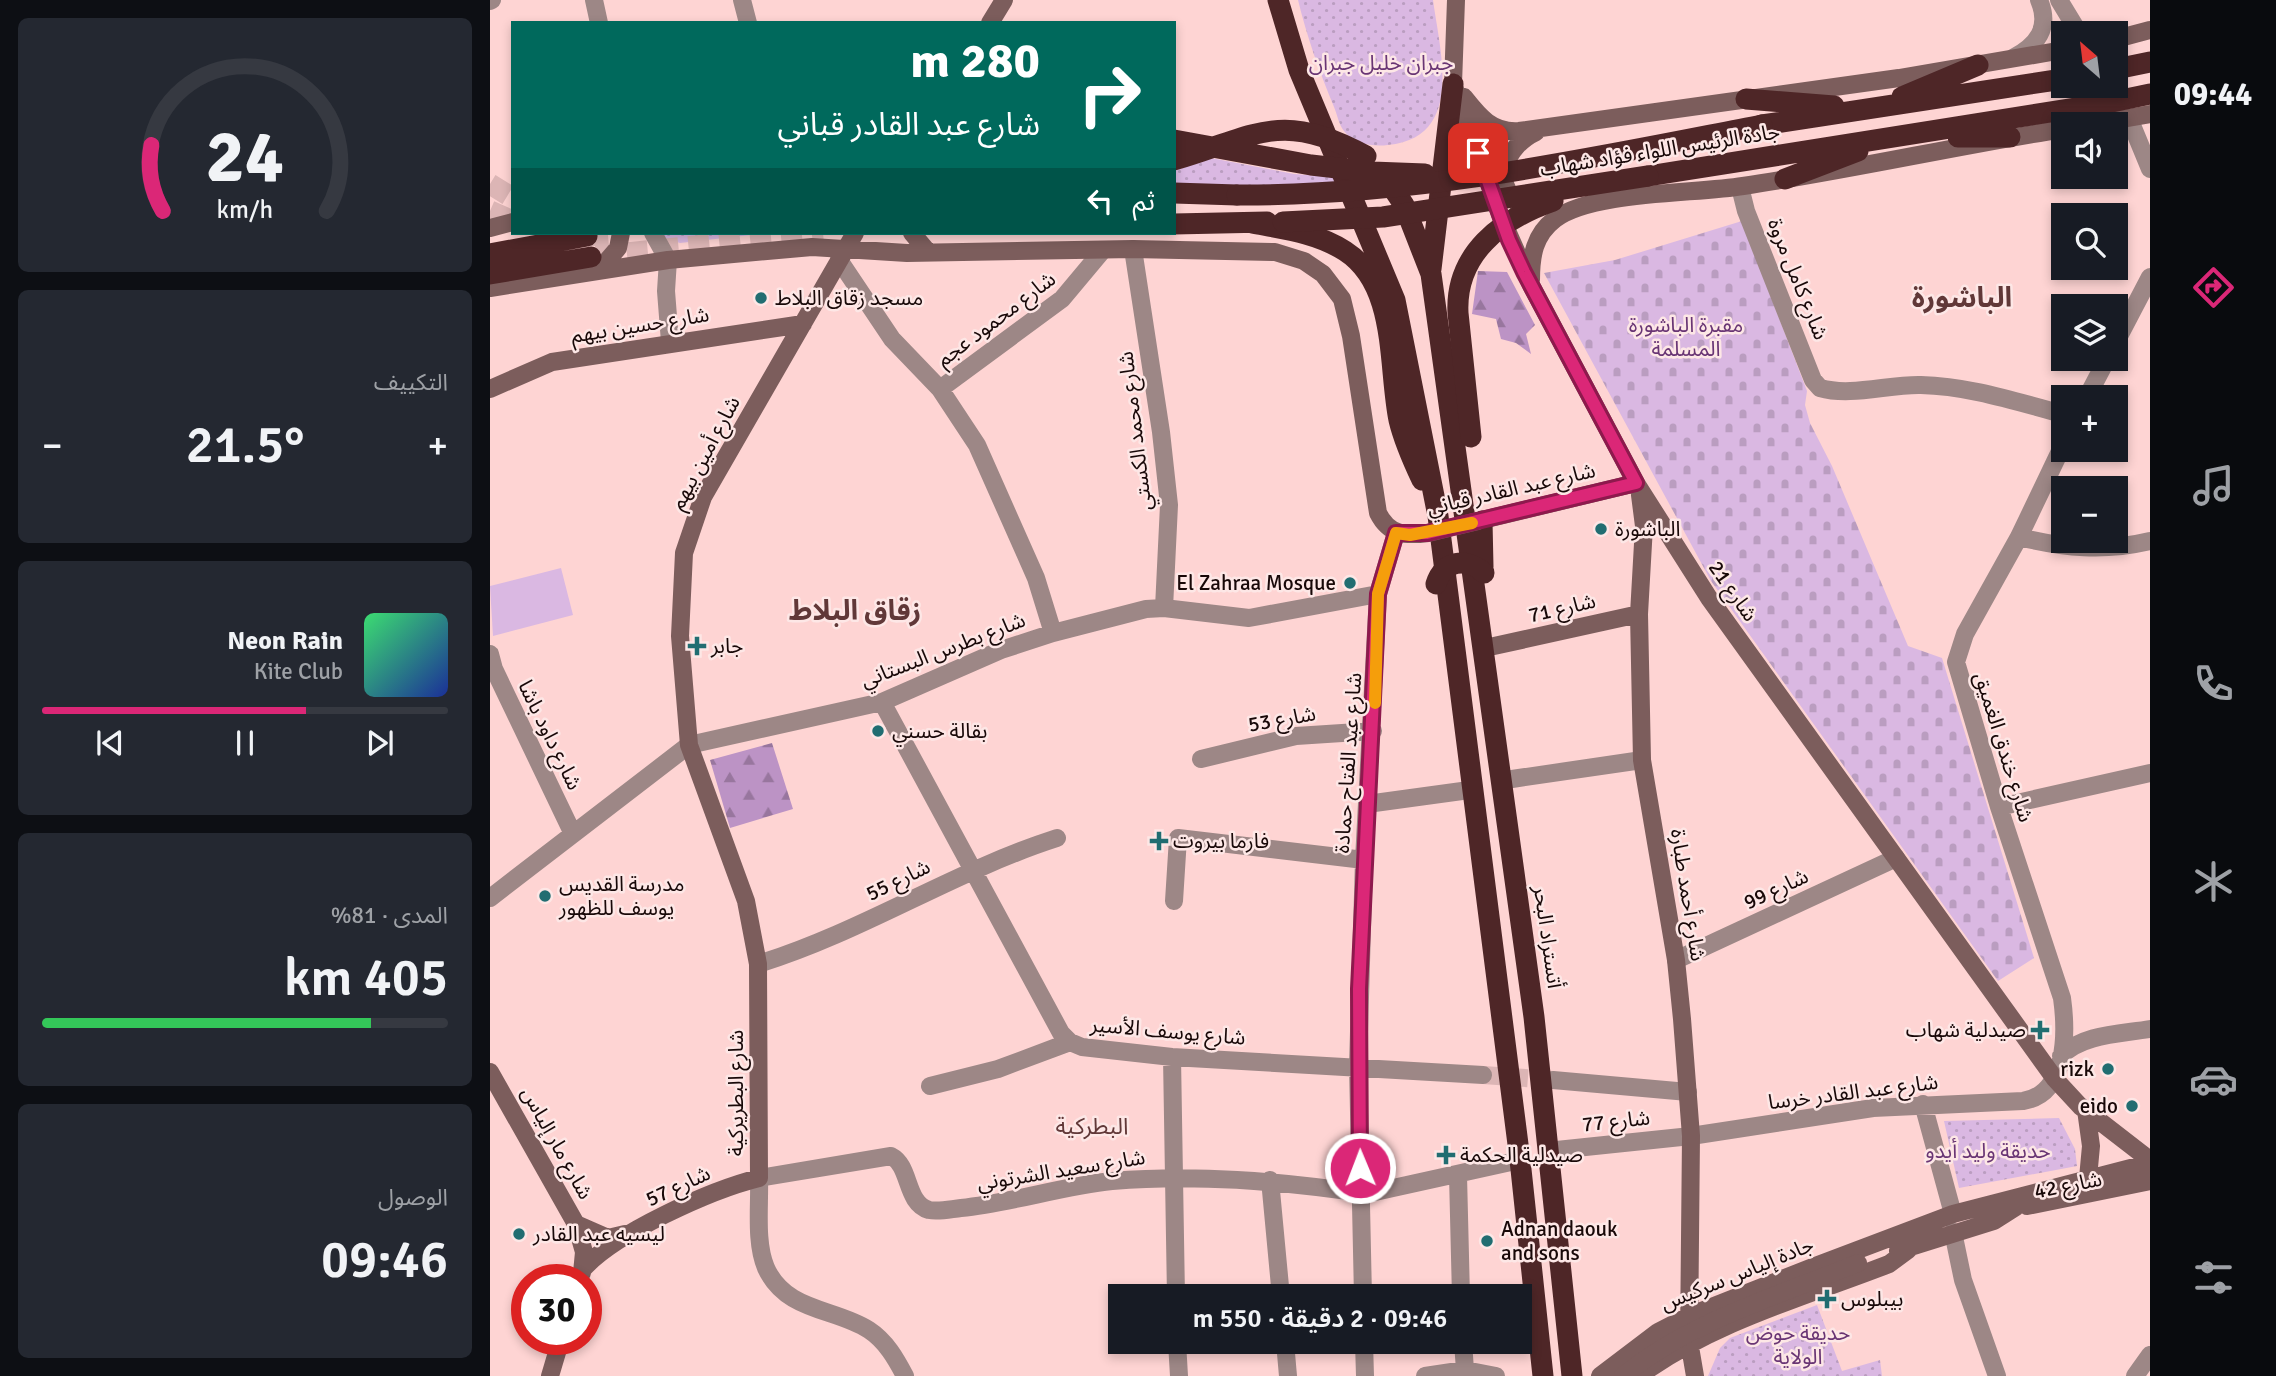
<!DOCTYPE html>
<html lang="ar">
<head>
<meta charset="utf-8">
<style>
  :root { --surface:#171b24; --page:#242831; --text:#f1f3f6; --muted:#9ea1a6; --line:#363941; --accent:#db2777 }
  body { margin:0; font-family:Signika,"Noto Sans Arabic",sans-serif; background:var(--page); color:var(--text); direction:rtl; height:100vh; display:flex; flex-direction:column; font-size:26px; white-space:nowrap }
  * { box-sizing:border-box; margin:0 }
  p { font-size:23px; color:var(--muted) }
  .icon { flex:none; width:38px; height:38px; fill:none; stroke:currentColor; stroke-width:2; stroke-linecap:round; stroke-linejoin:round }
  .map { position:relative; flex:1; overflow:hidden; direction:ltr }
  .side { display:flex; flex-direction:column; gap:18px; padding:18px; background:#0d0f14; width:490px }
  .side>* { flex:none }
  .banner { position:absolute; left:21px; top:21px; width:665px; height:214px; border-radius:0px; box-shadow:0 4px 10px #0003; direction:rtl; background:#00695c; color:#fff; overflow:hidden }
  .needle { width:46px; rotate:332deg }
  .fabs { position:absolute; left:1561px; top:21px; display:grid; gap:14px }
  .fabs a { display:grid; place-items:center; width:77px; height:77px; border-radius:0px; background:var(--surface); box-shadow:0 4px 10px #0003; font-size:35px }
  .speed { position:absolute; left:21px; top:1264px; display:flex; gap:14px; font-size:35px; font-weight:700; text-align:center }
  .speed>* { display:grid; place-content:center; width:91px; height:91px; border-radius:50%; background:var(--surface); box-shadow:0 4px 10px #0003; line-height:1 }
  .speed .limit { border:10px solid #d22; background:#fff; color:#111 }
  .pin { position:absolute; display:grid; place-items:center; width:60px; height:60px; color:#fff; margin:-30px; border-radius:14px; box-shadow:0 4px 10px #0006 }
  .me { position:absolute; width:77px; margin:-38px; rotate:359deg; stroke-linejoin:round; filter:drop-shadow(0 0 5px #0008) }
  .turn { display:flex; align-items:center; gap:24px; height:147px; padding:0 21px; font-size:32px }
  .turn .icon { width:91px; height:91px; stroke-width:2.5 }
  .turn b { display:block; font-size:49px; line-height:60px }
  .then { display:flex; align-items:center; height:66px; padding:0 21px; background:#0003; gap:14px; font-size:26px }
  .big { font-size:52px; font-weight:600; line-height:1.1 }
  .side .widget { flex:1; display:flex; flex-direction:column; justify-content:center; gap:10px; min-width:0; padding:0 24px; border-radius:10px; background:var(--page) }
  .side .dial { align-items:center; gap:0 }
  .dial svg { height:182px; overflow:visible; fill:none; stroke:var(--line); stroke-width:7; stroke-linecap:round; text-anchor:middle }
  .dial text { fill:var(--text); stroke:none }
  .song { display:flex; align-items:center; gap:21px }
  .cover { width:84px; height:84px; border-radius:10px; background:linear-gradient(135deg,hsl(140 70% 55%),hsl(230 70% 35%)) }
  .played { height:7px; border-radius:4px; background:linear-gradient(90deg,var(--accent) 65%,var(--line) 65%) }
  .keys { display:flex; justify-content:space-around; direction:ltr }
  .heat { display:flex; justify-content:space-between; align-items:center; font-size:38px; direction:ltr }
  .charge { height:10px; border-radius:5px; background:linear-gradient(90deg,#34c759 81%,var(--line) 0) }
  .trip { position:absolute; left:618px; top:1284px; width:424px; height:70px; border-radius:0px; background:var(--surface); box-shadow:0 4px 10px #0003; font-weight:600; line-height:70px; text-align:center; direction:rtl }
  main { display:flex; flex:1; min-height:0 }
  .tab-bar { display:flex; flex-direction:column; width:126px; justify-content:space-around; align-items:center; background:#090b0e; color:var(--muted) }
  .tab-bar .icon { width:49px; height:49px }
  .tab-bar .selected { color:var(--accent) }
  .tab-bar b { font-size:32px; color:var(--text) }
  .map>svg:first-child { display:block }
  .grass { fill:url(#grass-dots) }
  .forest { fill:url(#forest-firs) }
  .cemetery { fill:url(#cemetery-stones) }
  .pitch { fill:#dab8e2 }
  .lines { fill:none; stroke-linecap:round; stroke-linejoin:round }
  .street-tunnel { stroke:#dcb5b5; stroke-width:18; stroke-dasharray:18 9; stroke-linecap:butt }
  .highway-tunnel { stroke:#dcb5b5; stroke-width:21; stroke-dasharray:21 10; stroke-linecap:butt }
  .street { stroke:#9d8786; stroke-width:18 }
  .secondary { stroke:#7c5d5c; stroke-width:18 }
  .highway { stroke:#4e2627; stroke-width:21 }
  .secondary-bridge { stroke:#7c5d5c; stroke-width:18 }
  .highway-bridge { stroke:#4e2627; stroke-width:21 }
  .route-casing { stroke:#8e194d; stroke-width:18 }
  .route { stroke:#db2777; stroke-width:12 }
  .slow { stroke:#f59e0b; stroke-width:12 }
  .poi-dot { fill:#216d71; stroke:#fde7e6; stroke-width:2.5 }
  .labels { text-anchor:middle; dominant-baseline:central; stroke-width:5; stroke-linejoin:round; paint-order:stroke }
  .park-label { font-size:21px; fill:#693574; stroke:#fde7e6 }
  .street-label { font-size:21px; fill:#180808; stroke:#fde7e6 }
  .poi-label { font-size:21px; fill:#180808; stroke:#fde7e6; text-anchor:start }
  .neighbourhood-label { font-size:23px; fill:#613838; stroke:#fde7e6 }
  .district-label { font-size:28px; font-weight:bold; fill:#613838; stroke:#fde7e6 }
</style>
</head>
<body>
<main>
<nav class="tab-bar">
<b>09:44</b>
<svg class="icon selected" aria-label="directions" viewBox="0 0 24 24"><path d="M12 3l9 9-9 9-9-9zM9 14v-3h6M13 9l2 2-2 2"/></svg>
<svg class="icon" aria-label="music" viewBox="0 0 24 24"><path d="M9 18V5l10-2v13"/><circle cx="6" cy="18" r="3"/><circle cx="16" cy="16" r="3"/></svg>
<svg class="icon" aria-label="phone" viewBox="0 0 24 24"><path d="M5 4h4l2 5-3 2q2 4 5 5l2-3 5 2v4C11 20 4 13 5 4z"/></svg>
<svg class="icon" aria-label="climate" viewBox="0 0 24 24"><path d="M12 3v18M4 7l16 10M4 17L20 7"/></svg>
<svg class="icon" aria-label="car" viewBox="0 0 24 24"><path d="M5 17H2v-5l4-1 3-4h7l3 4 3 1v5h-3M9 17h6M6 11h13"/><circle cx="7" cy="17" r="2"/><circle cx="17" cy="17" r="2"/></svg>
<svg class="icon" aria-label="filters" viewBox="0 0 24 24"><path d="M4 7h16M4 17h16"/><circle cx="9" cy="7" r="2"/><circle cx="15" cy="17" r="2"/></svg>
</nav>
<div class="map">
<svg width="1660" height="1376" viewBox="0 0 1660 1376">
  <defs>
    <pattern id="grass-dots" width="8" height="8" patternUnits="userSpaceOnUse" patternTransform="scale(1.75)"><rect width="8" height="8" fill="#dab8e2"/><path d="M2 2h.1M6 6h.1" fill="none" stroke="#ba9dc0" stroke-width="1.8" stroke-linecap="round"/></pattern>
    <pattern id="forest-firs" width="22" height="20" patternUnits="userSpaceOnUse" patternTransform="scale(1.75)"><rect width="22" height="20" fill="#bc93c5"/><path d="M5 1l3.5 6h-7zM16 11l3.5 6h-7z" fill="#98769e"/></pattern>
    <pattern id="cemetery-stones" width="16" height="16" patternUnits="userSpaceOnUse" patternTransform="scale(1.75)"><rect width="16" height="16" fill="#dab8e2"/><path d="M2 7V4a2 2 0 0 1 4 0v3zM10 15v-3a2 2 0 0 1 4 0v3z" fill="#ba9dc0"/></pattern>
  </defs>
  <rect width="100%" height="100%" fill="#fed4d3"/>
  <!-- grass -->
  <path class="grass" d="M808,0H943C950,52 975,137 898,145C883,147 864,144 854,131C849,125 847,114 844,107C829,71 817,37 808,0Z
    M721,158L804,174L882,180L795,185H684V171Z
    M172,233H279L190,243L177,239Z
    M1569,1118L1585,1149L1587,1166L1469,1188L1454,1121Z
    M1327,1305L1352,1371L1390,1360L1392,1376H1218L1230,1348L1240,1338Z"/>
  <!-- forest -->
  <path class="forest" d="M988,271L1017,272L1045,325L1036,334L1041,354L1026,343L1011,339L1006,319L982,314Z
    M282,743L303,809L240,828L220,760Z"/>
  <!-- cemetery -->
  <path class="cemetery" d="M1252,221L1317,391L1315,405L1320,423L1342,466L1418,646L1452,658L1544,958L1508,981L1221,581L1054,273L1125,260Z"/>
  <!-- pitch -->
  <path class="pitch" d="M71,568L83,615L3,636L0,586Z"/>
  <g class="lines">
    <!-- street-tunnel -->
    <path class="street-tunnel" d="M993,1075L1063,1080"/>
    <!-- highway-tunnel -->
    <path class="highway-tunnel" d="M0,184L23,198
      M0,211L23,221
      M97,236L129,233
      M106,256L333,233"/>
    <!-- street -->
    <path class="street" d="M104,0L109,23
      M252,0L258,23
      M1569,0L1589,33
      M0,1L2,0
      M1523,58C1547,45 1561,28 1549,0
      M1639,118L1660,169
      M1250,187L1256,211L1323,380L1330,388C1361,397 1399,384 1431,385C1479,386 1527,402 1573,414
      M163,233L178,260L176,291L180,342
      M643,249L671,432L679,505L674,608
      M349,260L402,339L450,389L487,445L546,578L563,633
      M1626,342L1660,277
      M450,389L572,299L613,250
      M1597,397L1617,359
      M1529,537C1574,548 1614,552 1660,541
      M0,654L4,669L83,834
      M392,702L571,1033L580,1042L592,1047L682,1057L993,1075
      M711,759L806,736L883,731
      M1022,779L1152,760
      M877,804L972,791
      M1509,807L1660,773
      M0,898L199,745L392,702L511,650L563,633L656,609L674,608L759,618L888,594
      M684,901L688,838L874,860
      M1186,960L1406,858
      M268,964C372,932 464,871 567,838
      M1571,1056C1592,1034 1631,1034 1660,1029
      M682,1057L686,1297
      M1063,1080L1198,1092
      M440,1086L508,1069L580,1042
      M1433,1104L1463,1214
      M1057,1151L1201,1136L1383,1108L1533,1101C1577,1094 1577,1034 1572,998L1509,807L1466,662L1475,634L1529,537L1573,445
      M968,1175L971,1297
      M780,1180L791,1297
      M1463,1232L1473,1280L1507,1376
      M873,1297L868,1066L874,860L888,594L906,533
      M687,1342L689,1376
      M795,1342L798,1376
      M874,1342L875,1376
      M973,1342L975,1370
      M415,1376C406,1359 396,1341 379,1330C345,1308 296,1312 276,1268C265,1242 270,1206 269,1178L401,1156C421,1166 415,1203 439,1210C449,1212 461,1209 471,1208C522,1203 572,1186 622,1181C706,1174 788,1181 871,1193L885,1192L1030,1160
      M935,1376L975,1370L1006,1376
      M1645,1376L1660,1355"/>
    <!-- secondary -->
    <path class="secondary" d="M966,0L963,84L1011,217L1042,287L1146,483L1219,598L1565,1079L1590,1106L1660,1160
      M500,23L514,0
      M1626,39L1660,30
      M974,97C989,116 1002,133 1029,131L1409,78L1573,50
      M1603,124L1660,114
      M1031,206C1000,183 1016,146 1046,132
      M0,228L23,222
      M422,233L438,252
      M110,269L128,248L131,233
      M1041,280C1041,256 1044,235 1065,219C1103,191 1205,194 1253,186C1360,170 1466,146 1573,129
      M0,288L178,260L322,247L417,253L643,249L785,252L814,261L833,274L852,299L861,336L888,513C899,535 915,536 938,533
      M0,389L62,362L313,324
      M1150,495L1154,526L1149,614L1152,760L1186,960L1192,1019L1201,1136L1199,1341L1205,1376
      M988,521L1146,483
      M1004,646L1149,614
      M0,1072L86,1224L94,1252L92,1273
      M1596,1110L1601,1146L1598,1178
      M1537,1206L1660,1181
      M86,1224L118,1238L135,1234
      M1408,1251L1504,1221L1526,1207
      M93,1269C125,1233 221,1190 269,1178L268,964L256,901L199,745L190,636L194,553L213,497L365,233
      M60,1376L71,1339
      M1110,1376L1168,1332L1201,1315L1325,1266L1463,1214L1660,1163
      M1149,1376C1223,1322 1314,1297 1399,1264L1418,1250"/>
    <!-- highway -->
    <path class="highway" d="M788,0L809,70L905,300L948,516L1030,1160L1053,1376
      M1626,69L1660,62
      M1412,97L1488,65
      M1256,99L1344,106
      M1272,125L1573,79
      M1468,137H1520
      M894,175L914,205L941,274L1044,1017L1082,1376
      M1158,176L1617,103L1660,94
      M1295,179L1368,151
      M684,193L747,195
      M762,223C794,229 827,233 855,251C908,285 898,366 909,420C914,441 923,461 932,480
      M684,224L777,222
      M0,254L97,236
      M941,269L963,84
      M0,274L101,257
      M992,521L993,567"/>
    <!-- secondary-bridge -->
    <path class="secondary-bridge" d="M938,533L988,521
      M1133,1376C1200,1321 1288,1296 1368,1263"/>
    <!-- highway-bridge -->
    <path class="highway-bridge" d="M684,140L821,165L882,172L935,174
      M684,160C766,136 791,109 876,156
      M747,195C927,196 1096,159 1272,125
      M793,222L893,217L1158,176
      M981,437L968,313C965,254 1011,219 1063,201
      M946,584C953,560 977,557 994,573"/>
  </g>
  <g class="lines">
    <!-- route casing -->
    <g class="route-casing">
      <path id="route" d="M870,1168L869,989L888,594L906,533H937L1146,483L1034,272L1019,240L988,153"/>
    </g>
    <!-- route -->
    <use href="#route" class="route"/>
    <!-- slow -->
    <path class="slow" d="M885,703L888,594L906,533L920,535L982,523"/>
  </g>
  <!-- markers -->
  <g class="poi-dot">
    <circle cx="271" cy="298" r="7"/>
    <circle cx="1111" cy="529" r="7"/>
    <circle cx="860" cy="583" r="7"/>
    <path d="M203.5 635.5h7v7h7v7h-7v7h-7v-7h-7v-7h7z"/>
    <circle cx="388" cy="731" r="7"/>
    <path d="M665.5 830.5h7v7h7v7h-7v7h-7v-7h-7v-7h7z"/>
    <circle cx="55" cy="896" r="7"/>
    <path d="M1546.5 1019.5h7v7h7v7h-7v7h-7v-7h-7v-7h7z"/>
    <circle cx="1618" cy="1069" r="7"/>
    <circle cx="1642" cy="1106" r="7"/>
    <path d="M952.5 1144.5h7v7h7v7h-7v7h-7v-7h-7v-7h7z"/>
    <circle cx="29" cy="1234" r="7"/>
    <circle cx="997" cy="1241" r="7"/>
    <path d="M1333.5 1288.5h7v7h7v7h-7v7h-7v-7h-7v-7h7z"/>
  </g>
  <g class="labels">
    <!-- park labels -->
    <g class="park-label">
      <text x="891" y="63">جبران خليل جبران</text>
      <text x="1196" y="325">مقبرة الباشورة<tspan x="1196" dy="24">المسلمة</tspan></text>
      <text x="1498" y="1151">حديقة وليد أيدو</text>
      <text x="1308" y="1333">حديقة حوض<tspan x="1308" dy="24">الولاية</tspan></text>
    </g>
    <!-- street labels -->
    <g class="street-label">
      <text transform="translate(1170 150) rotate(-9)">جادة الرئيس اللواء فؤاد شهاب</text>
      <text transform="translate(1308 279) rotate(68)">شارع كامل مروة</text>
      <text transform="translate(506 319) rotate(-37)">شارع محمود عجم</text>
      <text transform="translate(150 325) rotate(-9)">شارع حسين بيهم</text>
      <text transform="translate(645 431) rotate(-97)">شارع محمد الكستي</text>
      <text transform="translate(215 453) rotate(-62)">شارع أمين بيهم</text>
      <text transform="translate(1021 489) rotate(-13)">شارع عبد القادر قباني</text>
      <text transform="translate(1243 591) rotate(55)">شارع 21</text>
      <text transform="translate(1072 608) rotate(-13)">شارع 71</text>
      <text transform="translate(453 650) rotate(-21)">شارع بطرس البستاني</text>
      <text transform="translate(792 719) rotate(-10)">شارع 53</text>
      <text transform="translate(60 735) rotate(64)">شارع داود باشا</text>
      <text transform="translate(1514 747) rotate(73)">شارع خندق الغميق</text>
      <text transform="translate(858 763) rotate(-86)">شارع عبد الفتاح حمادة</text>
      <text transform="translate(408 880) rotate(-26)">شارع 55</text>
      <text transform="translate(1286 889) rotate(-25)">شارع 99</text>
      <text transform="translate(1198 895) rotate(81)">شارع أحمد طبارة</text>
      <text transform="translate(1058 937) rotate(82)">أتستراد البحر</text>
      <text transform="translate(678 1031) rotate(5)">شارع يوسف الأسير</text>
      <text transform="translate(1363 1092) rotate(-7)">شارع عبد القادر خرسا</text>
      <text transform="translate(246 1093) rotate(-90)">شارع البطريركية</text>
      <text transform="translate(1126 1121) rotate(-6)">شارع 77</text>
      <text transform="translate(67 1143) rotate(61)">شارع مار إلياس</text>
      <text transform="translate(571 1170) rotate(-9)">شارع سعيد الشرتوني</text>
      <text transform="translate(1578 1185) rotate(-11)">شارع 42</text>
      <text transform="translate(188 1186) rotate(-25)">شارع 57</text>
      <text transform="translate(1247 1274) rotate(-22)">جادة إلياس سركيس</text>
    </g>
    <!-- poi labels -->
    <g class="poi-label">
      <text x="285" y="298">مسجد زقاق البلاط</text>
      <text x="1125" y="529">الباشورة</text>
      <text x="846" y="583" text-anchor="end">El Zahraa Mosque</text>
      <text x="221" y="646">جابر</text>
      <text x="402" y="731">بقالة حسني</text>
      <text x="683" y="841">فارما بيروت</text>
      <text x="69" y="884">مدرسة القديس<tspan x="69" dy="24">يوسف للظهور</tspan></text>
      <text x="1536" y="1030" text-anchor="end">صيدلية شهاب</text>
      <text x="1604" y="1069" text-anchor="end">rizk</text>
      <text x="1628" y="1106" text-anchor="end">eido</text>
      <text x="970" y="1155">صيدلية الحكمة</text>
      <text x="1011" y="1229">Adnan daouk<tspan x="1011" dy="24">and sons</tspan></text>
      <text x="43" y="1234">لیسیه عبد القادر</text>
      <text x="1351" y="1299">بيبلوس</text>
    </g>
    <!-- neighbourhood labels -->
    <g class="neighbourhood-label">
      <text x="602" y="1126">البطركية</text>
    </g>
    <!-- district labels -->
    <g class="district-label">
      <text x="1472" y="298">الباشورة</text>
      <text x="365" y="611">زقاق البلاط</text>
    </g>
  </g>
</svg>
<div class="fabs">
<a><svg class="needle" viewBox="-14 -14 28 28"><path d="M0-13l5 13h-10z" fill="#e53935"/><path d="M0 13l5-13h-10z" fill="#9ea1a6"/></svg></a>
<a><svg class="icon" aria-label="sound" viewBox="0 0 24 24"><path d="M4 9h4l5-4v14l-5-4H4zM17 9q2 3 0 6"/></svg></a>
<a><svg class="icon" aria-label="search" viewBox="0 0 24 24"><circle cx="10" cy="10" r="6"/><path d="M15 15l6 6"/></svg></a>
<a><svg class="icon" aria-label="layers" viewBox="0 0 24 24"><path d="M12 4l9 5-9 5-9-5zM3 14l9 5 9-5"/></svg></a>
<a>+</a>
<a>−</a>
</div>
<div class="speed"><div class="limit">30</div></div>
<div class="pin" style="left:988px;top:153px;background:#d93025"><svg class="icon" aria-label="arrive" viewBox="0 0 24 24"><path d="M6 21V4h12l-3 4 3 4H6"/></svg></div>
<svg class="me" style="left:870px;top:1168px" viewBox="-20 -20 40 40"><circle r="17" fill="#db2777" stroke="#fff" stroke-width="3"/><path d="M0-11L8 9 0 5-8 9z" fill="#fff"/></svg>
<div class="trip">09:46 · 2 دقيقة · 550 m</div>
<div class="banner">
<div class="turn"><svg class="icon" aria-label="right" viewBox="0 0 24 24"><path d="M7 20v-9h11M14 6l5 5-5 5"/></svg><div><b>280 m</b>شارع عبد القادر قباني</div></div>
<div class="then">ثم<svg class="icon" aria-label="left" viewBox="0 0 24 24"><path d="M17 20v-9H6M10 6l-5 5 5 5"/></svg></div>
</div>
</div>
<section class="side">
<div class="widget dial"><svg viewBox="0 0 100 80">
<path d="M14 69A42 42 0 1 1 86 69"/>
<path d="M14 69A42 42 0 0 1 9 40" stroke="#db2777"/>
<text x="50" y="56" font-size="32" font-weight="700">24</text>
<text x="50" y="72" font-size="11">km/h</text>
</svg></div>
<div class="widget"><p>التكييف</p>
<div class="heat"><a>−</a><b class="big">21.5°</b><a>+</a></div>
</div>
<div class="widget">
<div class="song"><i class="cover"></i><div><b>Neon Rain</b><p>Kite Club</p></div></div>
<div class="played"></div>
<div class="keys"><svg class="icon" aria-label="previous" viewBox="0 0 24 24"><path d="M18 5L8 12l10 7zM5 5v14"/></svg><svg class="icon" aria-label="pause" viewBox="0 0 24 24"><path d="M8 5v14M16 5v14"/></svg><svg class="icon" aria-label="next" viewBox="0 0 24 24"><path d="M6 5l10 7-10 7zM19 5v14"/></svg></div>
</div>
<div class="widget"><p>المدى · 81%</p><b class="big">405 km</b><div class="charge"></div></div>
<div class="widget"><p>الوصول</p><b class="big">09:46</b></div>
</section>
</main>
</body>
</html>
